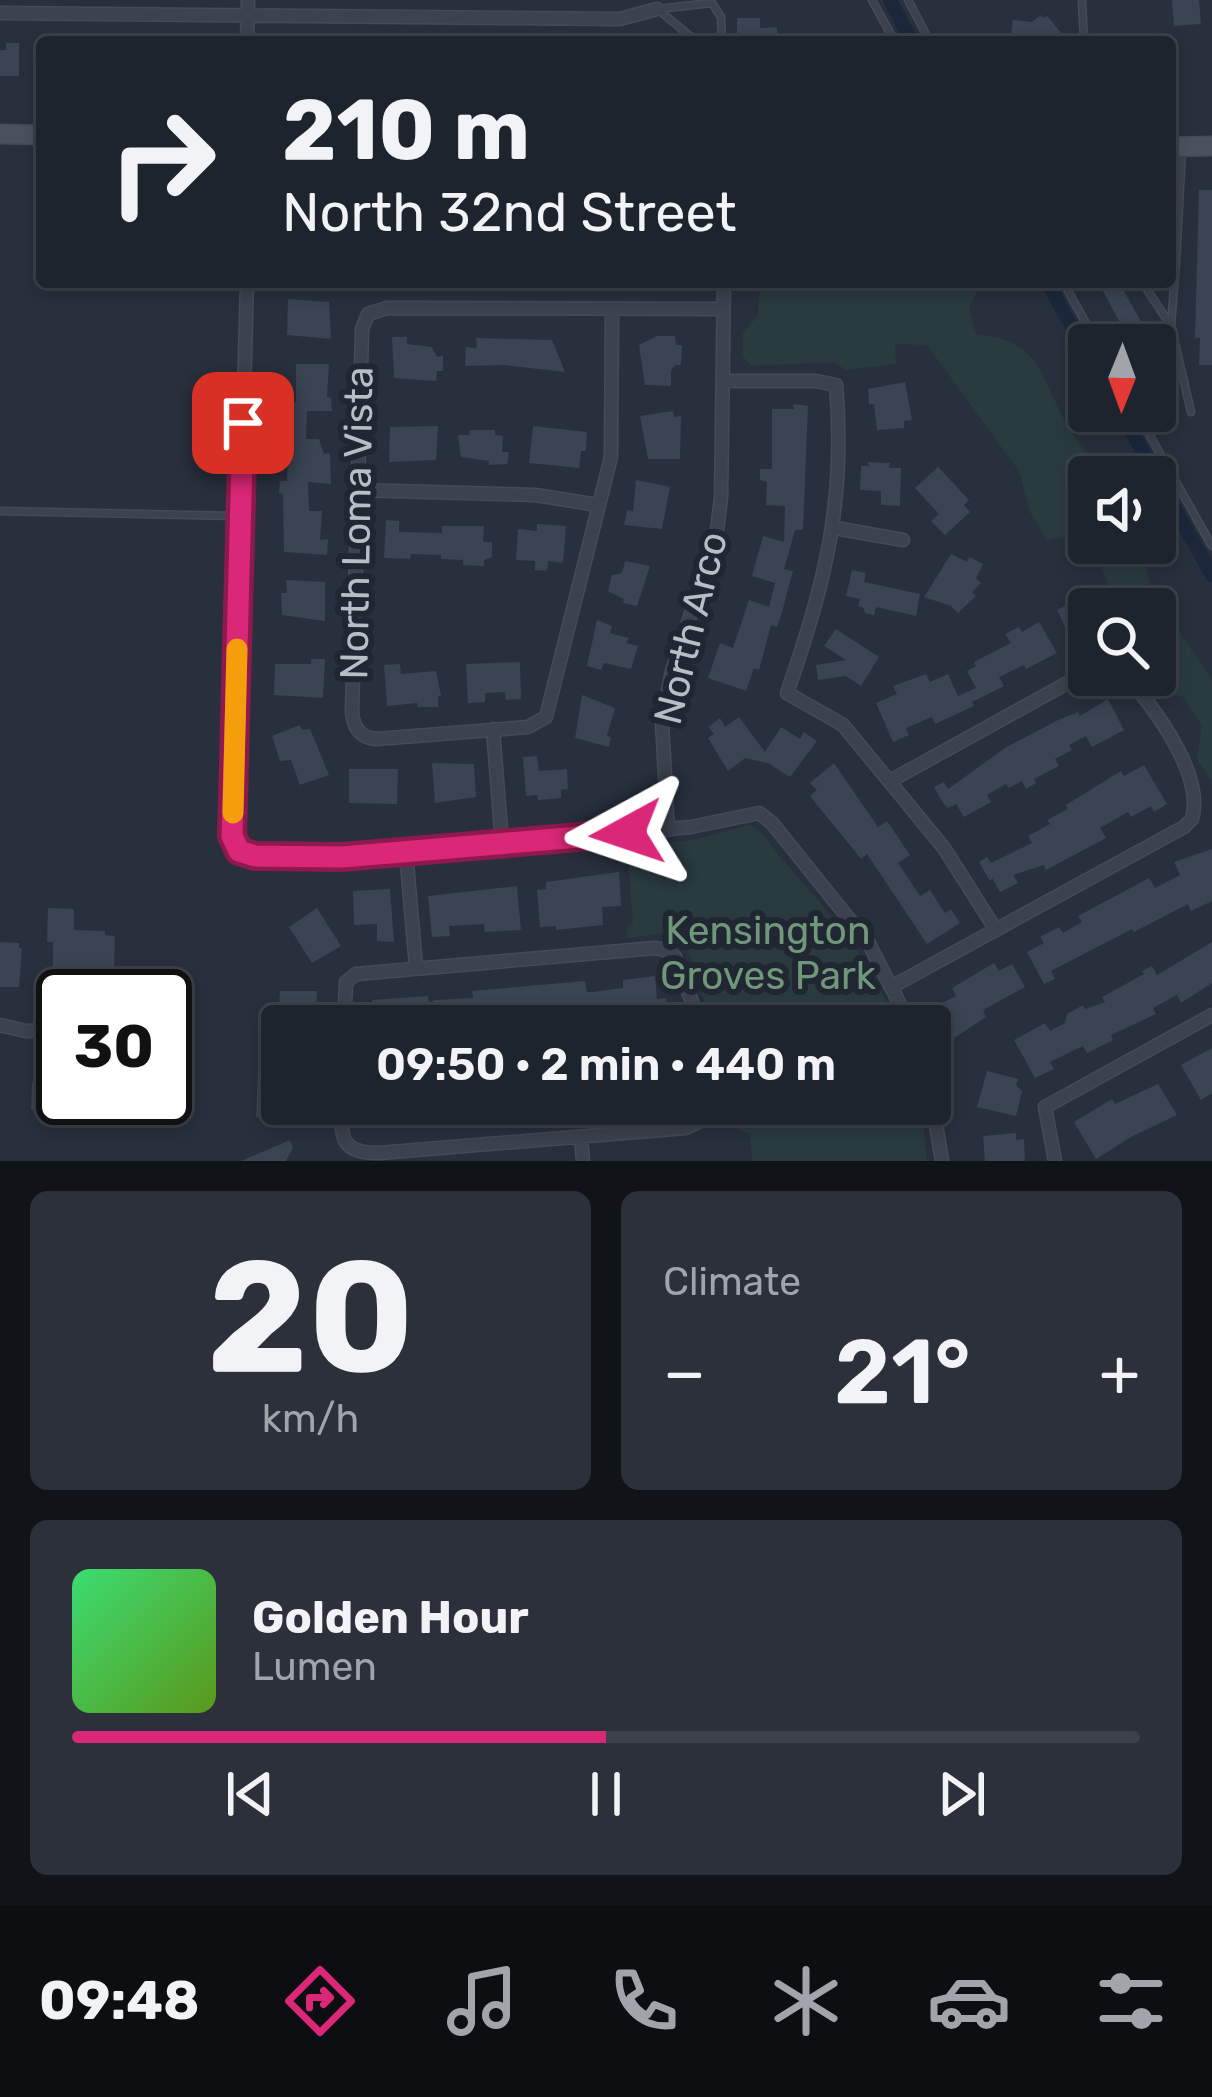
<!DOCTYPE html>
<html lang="en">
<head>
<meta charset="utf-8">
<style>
  :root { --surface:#1e242e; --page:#2b303a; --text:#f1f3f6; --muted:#a1a4aa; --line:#3c414a; --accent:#db2777 }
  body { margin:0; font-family:Rubik,sans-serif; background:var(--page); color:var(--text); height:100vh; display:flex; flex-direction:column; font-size:45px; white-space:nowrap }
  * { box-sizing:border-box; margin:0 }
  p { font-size:39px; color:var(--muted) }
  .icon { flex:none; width:66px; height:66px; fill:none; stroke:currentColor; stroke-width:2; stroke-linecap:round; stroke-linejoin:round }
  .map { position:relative; height:1161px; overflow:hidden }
  .side { display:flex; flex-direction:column; gap:30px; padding:30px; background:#101419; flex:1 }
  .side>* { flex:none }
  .hud { position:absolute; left:36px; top:36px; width:1140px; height:252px; border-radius:12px; box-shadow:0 6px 18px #0003,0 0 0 3px var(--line); background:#1e242e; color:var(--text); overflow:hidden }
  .needle { width:78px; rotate:181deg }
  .controls { position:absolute; left:1068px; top:324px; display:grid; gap:24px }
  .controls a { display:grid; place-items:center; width:108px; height:108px; border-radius:12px; background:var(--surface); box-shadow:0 6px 18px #0003,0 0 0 3px var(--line); font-size:60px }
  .speed { position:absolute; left:36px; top:969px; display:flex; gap:24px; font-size:60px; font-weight:700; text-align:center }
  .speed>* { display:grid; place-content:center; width:156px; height:156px; border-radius:50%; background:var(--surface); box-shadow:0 6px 18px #0003,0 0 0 3px var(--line); line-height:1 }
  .speed .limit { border:6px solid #111; border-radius:18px; background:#fff; color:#111 }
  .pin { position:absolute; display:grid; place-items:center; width:102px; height:102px; color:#fff; margin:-51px; border-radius:24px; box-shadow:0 6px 18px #0006 }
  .me { position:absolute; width:132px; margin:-66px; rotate:265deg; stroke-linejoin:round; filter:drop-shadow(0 0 9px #0008) }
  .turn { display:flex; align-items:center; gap:42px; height:252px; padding:0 48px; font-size:54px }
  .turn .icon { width:156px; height:156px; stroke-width:2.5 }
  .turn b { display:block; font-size:84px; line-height:102px }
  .big { font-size:90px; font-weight:600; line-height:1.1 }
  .side .widget { flex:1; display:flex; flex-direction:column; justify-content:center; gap:18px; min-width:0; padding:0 42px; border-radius:18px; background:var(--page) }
  .side .dial { align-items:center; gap:0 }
  .dial b { font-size:156px; line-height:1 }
  .song { display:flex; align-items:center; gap:36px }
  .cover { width:144px; height:144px; border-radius:18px; background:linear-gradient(135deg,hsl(140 70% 55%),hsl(90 70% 35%)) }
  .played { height:12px; border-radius:6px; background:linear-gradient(90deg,var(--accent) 50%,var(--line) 50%) }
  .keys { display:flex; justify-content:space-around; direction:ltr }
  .heat { display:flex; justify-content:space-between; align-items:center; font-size:66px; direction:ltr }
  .side .tiles { flex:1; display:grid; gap:30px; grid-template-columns:1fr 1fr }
  .widget:last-child { grid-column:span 2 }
  .trip { position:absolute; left:261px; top:1005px; width:690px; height:120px; border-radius:12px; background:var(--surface); box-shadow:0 6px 18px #0003,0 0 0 3px var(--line); font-weight:600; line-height:120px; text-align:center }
  .tabs { display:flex; height:192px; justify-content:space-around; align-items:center; background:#0c0e12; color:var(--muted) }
  .tabs .icon { width:84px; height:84px }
  .tabs .selected { color:var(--accent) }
  .tabs b { font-size:54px; color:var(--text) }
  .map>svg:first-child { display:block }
  .green { fill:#2a3b3f }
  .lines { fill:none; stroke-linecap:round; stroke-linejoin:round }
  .canal { stroke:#1c273b; stroke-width:14 }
  .building { fill:#3a4453 }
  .service-casing { stroke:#454b57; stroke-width:9 }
  .minor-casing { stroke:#454b57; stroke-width:15 }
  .secondary-casing { stroke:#454b57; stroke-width:21 }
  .service { stroke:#3c424e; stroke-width:6 }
  .minor { stroke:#3c424e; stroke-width:12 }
  .secondary { stroke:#4a5260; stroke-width:18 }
  .route-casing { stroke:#8e194d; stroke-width:30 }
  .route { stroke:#db2777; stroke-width:21 }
  .slow { stroke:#f59e0b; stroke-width:21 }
  .labels { text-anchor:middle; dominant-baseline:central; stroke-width:12; stroke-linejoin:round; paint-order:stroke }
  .street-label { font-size:39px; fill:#b8bec8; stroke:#202733 }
  .park-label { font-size:39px; fill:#71977b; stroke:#202733 }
</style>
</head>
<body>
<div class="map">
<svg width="1212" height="1161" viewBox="0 0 1212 1161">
  <rect width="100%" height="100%" fill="#28303d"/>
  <!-- green -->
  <path class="green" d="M760,282H982L969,308L976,335C1038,338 1040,374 1065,421C1075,440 1091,458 1102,477H1089V541L1083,535L1047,540L1030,512L1019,471L927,345L895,344L896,364L846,370L834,362L751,366L743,356V332L758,316Z
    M1091,543H1141L1151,589L1212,680V782L1197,759L1202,725L1183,696L1158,694L1145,675H1155V609H1119Z
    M750,825C766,833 770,845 781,858C827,910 873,961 897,1026H713L685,943L665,933L627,938V928L633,923L627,848L698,839Z
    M724,1104H921L927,1161H752L750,1134L723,1123Z"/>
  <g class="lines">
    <!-- canal -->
    <path class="canal" d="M890,0L912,42
      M1047,282L1089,357
      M1120,411L1212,575"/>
  </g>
  <!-- building -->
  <path class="building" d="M1172,0H1199L1201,24L1174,26Z
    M1041,15L1043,18L1047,16L1069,42H1010L1013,20L1032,22Z
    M737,18H760V28L777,27L778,42L737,39Z
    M6,43H19V76H0V50H6Z
    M1199,190H1212V365H1199L1200,338H1195Z
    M1098,282H1119L1154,345H1132Z
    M288,299L329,302L331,339L287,335Z
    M657,336H675L676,345H682L681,365H675L671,371V386L645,385L639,345Z
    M392,337H407V344L432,347L437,357L443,356V371H437L436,381L394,378Z
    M476,338L552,340L565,372L503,365L465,366L466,347L477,348Z
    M296,364H329L327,397L331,398L332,411H307L306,439H319L324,454L330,453L331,484L308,482L309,511H322L320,540L328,539L327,555L284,552L283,494L279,493L280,481H287L289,422H284V402H296Z
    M905,382L912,420L904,421V428L877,430L874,404H869L868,389Z
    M793,404L808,406L803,530H795L784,569L793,571L782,612L777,627L771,625L759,670L754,668L746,691L708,678L720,643L733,648L749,600L769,607L775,583L752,576L763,536L784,542L785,506L766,505L767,482L760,480V469H772V409H794Z
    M673,411L674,417L681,416L680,459H648L640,416Z
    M438,426L436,460L389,462L390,427Z
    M533,426L587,432L586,451H581L579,468L529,463Z
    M470,430H495V435L503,436L502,452H509L507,464L489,465V461L461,457L458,435H469Z
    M868,462L890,463L889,468H901L900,506L881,505V491L860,490L861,466H869Z
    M938,467L969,500L964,505L970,512L945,535L931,521L939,514L915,488Z
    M636,480L670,487L662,529L624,525L627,510L633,511Z
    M386,520L399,521V532L442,533V526H484L483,542H492V557L484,560V566L463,565V560L441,559V555L411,554L410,559L384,558Z
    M537,524L566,526L563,563L548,561L547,571L535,570V561L516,560L518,529L537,531Z
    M951,554L967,562L969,557L983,564L976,578L981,583L972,592L976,596L958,613L951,606L924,597Z
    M625,561L650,566L637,606L623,603L624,599L608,591L612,575L622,573Z
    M852,570L866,573L864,582L920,594L916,616L876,607L874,615L865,613L864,608L858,606L860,599L846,596Z
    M286,580L325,582V621L282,615L281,593H287Z
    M1086,596L1093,609H1089V627L1085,629L1088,635L1073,643L1057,610Z
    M597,620L612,626L610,633L629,638L626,643L638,646L631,669L604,663L601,670L587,666Z
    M1039,622L1057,653L1026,669L1024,665L999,677L1004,686L972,702L974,706L935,724L932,717L906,728L909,735L893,742L876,703L897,694L893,686L926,674L930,682L948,674L958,696L976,688L967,671L976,666L974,662L1011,643L1005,634L1019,627L1022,632Z
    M836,629L879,657L861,686L846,676L818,680L816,665L846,660L824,646Z
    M311,659H325L323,698L274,695L275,664H311Z
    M520,662L521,699L506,700L505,692L485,693V702L468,703L466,664Z
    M400,664L401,674L436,671L441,696H438V707H418L417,703L387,706L384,665Z
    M582,695L615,708L607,736L611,737L609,747L575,738Z
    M1108,699L1124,730L1092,747L1086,736L1069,745L1072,750L1055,759L1059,766L1034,779L1036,783L1026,789L1022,781L1009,788L1006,784L987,795L991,802L964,817L956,804L948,808L943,803L934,787L944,782L948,789L1005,748L1056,721L1078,712L1080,716Z
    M739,717L765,752L781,727L800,739L804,732L817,741L790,777L768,763L745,758L728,771L708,738L714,734L708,727L720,718L725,727Z
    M300,725L302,730L310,729L329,775L300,785L291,760L280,761L272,736Z
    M537,756L539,771L567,769L568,789L561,790V798L538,800L537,795L526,796L523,757Z
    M432,763L474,764L476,797L435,803Z
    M834,763L878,827L887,821L910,855L898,863L920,896L930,890L945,913L951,909L960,923L927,944L867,854L861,859L810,796L817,790L810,783Z
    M1144,765L1167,804L1154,812L1151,806L1131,817L1128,812L1100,828L1106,838L1046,870L1044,865L1013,875L1018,883L1000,892L992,878L990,881L979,862L987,857L991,863L1032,843L1028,836L1050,824L1047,820L1068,809L1066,805L1121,771L1124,776Z
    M349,769H398L397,804L349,803Z
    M1212,849V901L1191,911L1188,904L1134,932L1132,929L1051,971L1055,979L1044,984L1027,952L1044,943L1040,937L1059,927L1063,933L1082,922L1078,916L1149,878L1155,888L1180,875L1174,862Z
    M619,872L621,906L602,907L603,925L556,930V926L540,927L537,890L546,889V882Z
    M517,886L521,930L485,932L484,924L449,926L450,936L432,937L428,896Z
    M390,889L394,942L377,941V924L354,925L353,891Z
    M48,908L74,909V930L105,931V935L115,936L114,968L80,967V971L69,970L68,977L53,976V942H47Z
    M317,908L341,946L312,963L289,927Z
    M0,942L19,943V948L22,949L19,987H0Z
    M1212,942V983L1181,1003L1177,995L1153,1008L1156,1014L1111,1035L1113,1040L1087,1053L1083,1046L1076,1049L1050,1062L1054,1069L1035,1078L1014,1040L1045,1023L1050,1031L1065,1023L1067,1014L1083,1005L1085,1009L1105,1002L1102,997L1144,974L1142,971L1152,966L1157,975Z
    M994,963L999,971L1012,964L1025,987L983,1010L986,1017L954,1038L938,1005L956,996L952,988Z
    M655,976L657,999L666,998L668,1014L581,1026L573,1023L375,1026L372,1000L428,996L429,1004L434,1000L473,998L472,991L585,981L587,992H593L623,988V980Z
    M280,991H317L316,1009L309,1006V1023L273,1022V1007H279Z
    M1212,1048V1093L1201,1100L1181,1065Z
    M987,1071L1018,1079L1016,1085L1022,1091L1016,1116L977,1107Z
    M258,1072H282V1104L305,1105L304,1119L256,1117Z
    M50,1073L63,1077V1098H101L100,1117L86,1123L80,1117L72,1125L63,1117L37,1116V1110H31L32,1083L35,1078H50Z
    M1158,1084L1177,1115L1131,1137L1096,1159L1074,1122L1112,1099L1115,1104Z
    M368,1104H396V1118H380V1124H367Z
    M453,1104H494L495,1116L454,1119Z
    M1016,1133V1140L1024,1139L1025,1161H985L983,1136Z
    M290,1140L293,1148L286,1161H241Z"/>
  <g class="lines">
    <!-- service casing -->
    <g class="service-casing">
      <path id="service" d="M872,0L895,42
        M908,0L930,42
        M1082,0L1084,42
        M657,9L712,3L721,17L722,42
        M660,11L697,42
        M1170,240L1177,248L1171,326L1191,412
        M1177,245L1182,150
        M1063,282L1098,345
        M1142,282L1169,323
        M1136,411L1212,546
        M0,511L237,516"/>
    </g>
    <!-- minor casing -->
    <g class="minor-casing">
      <path id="minor" d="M0,13L620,19L657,9
        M247,42L248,0
        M247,282L232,836L239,851L255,857L354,856L691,827L759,813L772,823L869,944L911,1026
        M612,310L611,457L546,717L528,727L377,739C361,738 354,729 352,713L362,329L368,314L387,308L723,309
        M725,381H816L836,385C846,500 825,585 787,693L843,725L944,848L996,930
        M357,490L535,495L598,505
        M835,528L903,540
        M493,729L502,843
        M890,781L1089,671
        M668,830L662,722L672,671L716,538L721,498L724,282
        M406,852L416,967
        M893,986L1184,827L1192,819C1205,774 1153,707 1126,675
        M0,1025L26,1031L63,1029
        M344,1026L346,982L356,974L655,948L666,950L675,957L701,1026
        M930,1088L942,1161
        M342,1104C341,1138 340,1153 379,1153L686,1128L702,1120L708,1104
        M581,1137L583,1161
        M1055,1161L1045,1107L1212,1015"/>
    </g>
    <!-- secondary casing -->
    <g class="secondary-casing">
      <path id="secondary" d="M0,134L42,135
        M1170,147L1212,146"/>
    </g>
    <!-- service -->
    <use href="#service" class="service"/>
    <!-- minor -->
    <use href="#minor" class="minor"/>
    <!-- secondary -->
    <use href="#secondary" class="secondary"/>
  </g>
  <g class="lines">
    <!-- route casing -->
    <g class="route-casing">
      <path id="route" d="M243,423L232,836L239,851L255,856L342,857L627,833"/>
    </g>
    <!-- route -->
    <use href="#route" class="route"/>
    <!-- slow -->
    <path class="slow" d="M233,813L237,649"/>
  </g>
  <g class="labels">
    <!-- street labels -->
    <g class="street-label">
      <text transform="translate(357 523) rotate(-89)">North Loma Vista</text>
      <text transform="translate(691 628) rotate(-76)">North Arco</text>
    </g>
    <!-- park labels -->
    <g class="park-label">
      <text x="768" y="931">Kensington<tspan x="768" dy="45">Groves Park</tspan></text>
    </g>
  </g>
</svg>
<div class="controls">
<a><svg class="needle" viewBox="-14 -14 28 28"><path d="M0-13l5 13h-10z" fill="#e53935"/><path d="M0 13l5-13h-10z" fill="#a1a4aa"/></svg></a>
<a><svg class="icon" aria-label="sound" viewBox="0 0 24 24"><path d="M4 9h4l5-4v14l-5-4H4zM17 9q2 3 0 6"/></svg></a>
<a><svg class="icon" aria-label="search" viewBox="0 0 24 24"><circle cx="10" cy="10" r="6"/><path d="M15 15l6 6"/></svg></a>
</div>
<div class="speed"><div class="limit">30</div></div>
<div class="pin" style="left:243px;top:423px;background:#d93025"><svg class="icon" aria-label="arrive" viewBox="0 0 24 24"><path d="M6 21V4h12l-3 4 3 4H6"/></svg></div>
<svg class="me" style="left:627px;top:833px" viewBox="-20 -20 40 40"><path d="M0-17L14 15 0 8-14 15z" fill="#db2777" stroke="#fff" stroke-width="4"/></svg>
<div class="trip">09:50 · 2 min · 440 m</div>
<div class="hud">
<div class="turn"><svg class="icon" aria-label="right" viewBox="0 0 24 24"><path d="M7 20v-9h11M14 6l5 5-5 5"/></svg><div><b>210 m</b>North 32nd Street</div></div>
</div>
</div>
<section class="side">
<div class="tiles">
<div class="widget dial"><b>20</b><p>km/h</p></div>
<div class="widget"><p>Climate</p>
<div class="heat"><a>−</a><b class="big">21°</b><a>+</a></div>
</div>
<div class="widget">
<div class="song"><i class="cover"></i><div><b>Golden Hour</b><p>Lumen</p></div></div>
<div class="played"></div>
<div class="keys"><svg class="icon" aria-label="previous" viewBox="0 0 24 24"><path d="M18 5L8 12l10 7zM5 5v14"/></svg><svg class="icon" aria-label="pause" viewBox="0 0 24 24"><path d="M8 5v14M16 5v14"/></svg><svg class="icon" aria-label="next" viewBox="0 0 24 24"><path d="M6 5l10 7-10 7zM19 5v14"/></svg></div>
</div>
</div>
</section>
<nav class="tabs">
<b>09:48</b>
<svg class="icon selected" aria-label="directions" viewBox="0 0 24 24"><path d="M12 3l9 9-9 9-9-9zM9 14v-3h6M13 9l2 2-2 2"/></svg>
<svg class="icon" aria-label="music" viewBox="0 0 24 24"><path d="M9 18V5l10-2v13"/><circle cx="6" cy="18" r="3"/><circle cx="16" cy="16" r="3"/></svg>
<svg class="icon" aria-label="phone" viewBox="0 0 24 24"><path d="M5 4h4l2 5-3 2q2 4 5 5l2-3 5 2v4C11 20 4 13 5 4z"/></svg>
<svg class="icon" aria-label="climate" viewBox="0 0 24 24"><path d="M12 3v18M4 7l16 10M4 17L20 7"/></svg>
<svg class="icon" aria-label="car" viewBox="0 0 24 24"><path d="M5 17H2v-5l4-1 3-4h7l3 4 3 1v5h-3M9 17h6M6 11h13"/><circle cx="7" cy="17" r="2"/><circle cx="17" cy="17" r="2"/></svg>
<svg class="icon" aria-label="filters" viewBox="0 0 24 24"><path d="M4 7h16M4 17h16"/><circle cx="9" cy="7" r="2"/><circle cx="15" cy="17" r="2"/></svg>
</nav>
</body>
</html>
